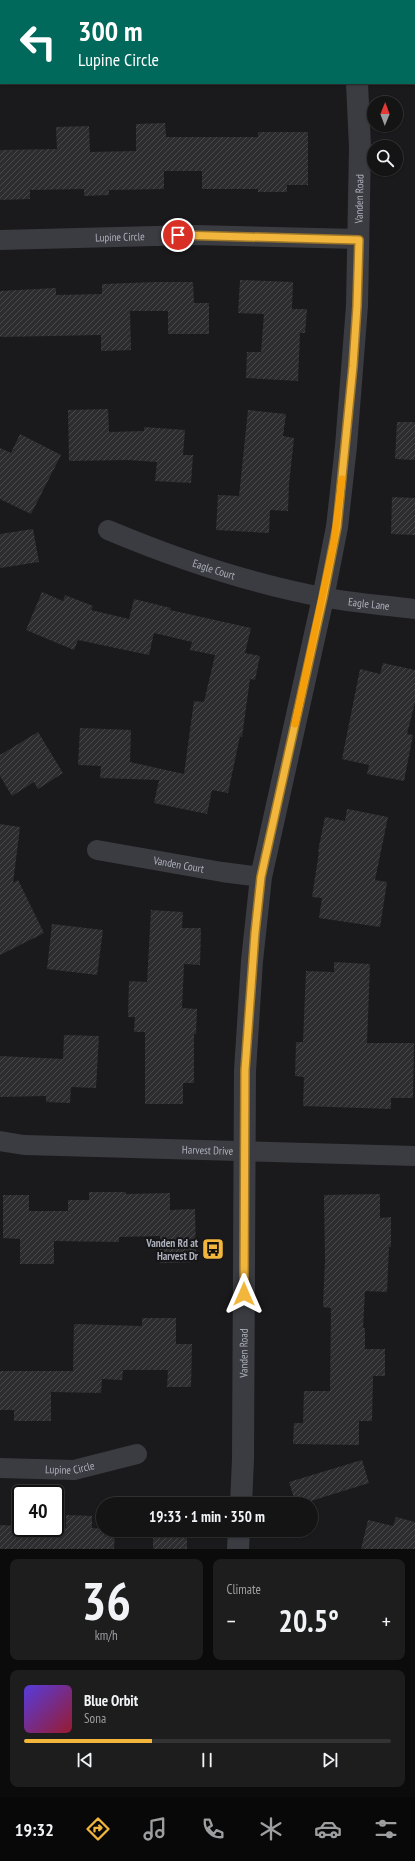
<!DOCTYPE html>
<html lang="en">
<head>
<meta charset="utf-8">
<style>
  :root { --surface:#141415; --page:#1d1d1e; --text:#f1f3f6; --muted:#9d9ea0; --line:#333334; --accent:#f2b63c }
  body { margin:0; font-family:"PT Sans Narrow",sans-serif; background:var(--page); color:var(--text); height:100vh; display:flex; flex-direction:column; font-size:15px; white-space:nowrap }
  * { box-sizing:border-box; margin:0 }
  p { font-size:13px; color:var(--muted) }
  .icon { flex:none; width:22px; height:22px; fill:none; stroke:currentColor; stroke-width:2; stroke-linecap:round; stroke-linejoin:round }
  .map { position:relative; height:1549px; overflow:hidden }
  .side { display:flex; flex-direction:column; gap:10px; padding:10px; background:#0b0b0c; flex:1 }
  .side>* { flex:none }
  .banner { position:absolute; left:0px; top:0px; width:415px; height:84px; box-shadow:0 1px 3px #0004,0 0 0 1px var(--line); background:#00695c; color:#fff; overflow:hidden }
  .needle { width:26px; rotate:1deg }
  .tools { position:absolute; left:367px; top:96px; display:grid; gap:8px }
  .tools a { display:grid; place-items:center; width:36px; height:36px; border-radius:50%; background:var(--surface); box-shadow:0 1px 3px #0004,0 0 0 1px var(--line); font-size:20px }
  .speed { position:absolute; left:12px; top:1485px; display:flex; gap:8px; font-size:20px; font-weight:700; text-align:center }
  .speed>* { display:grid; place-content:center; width:52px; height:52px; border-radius:50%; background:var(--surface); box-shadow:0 1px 3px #0004,0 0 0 1px var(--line); line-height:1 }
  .speed .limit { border:2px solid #111; border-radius:6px; background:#fff; color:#111 }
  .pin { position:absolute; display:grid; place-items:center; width:34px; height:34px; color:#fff; margin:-17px; border:2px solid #fff; border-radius:50%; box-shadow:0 1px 4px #0007 }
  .me { position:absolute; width:44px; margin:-22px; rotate:0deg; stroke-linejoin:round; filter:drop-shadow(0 0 3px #0008) }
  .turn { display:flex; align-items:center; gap:14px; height:84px; padding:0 12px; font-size:18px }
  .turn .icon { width:52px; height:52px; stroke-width:2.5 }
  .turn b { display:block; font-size:28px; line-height:34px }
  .big { font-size:30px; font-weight:700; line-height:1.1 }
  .side .widget { flex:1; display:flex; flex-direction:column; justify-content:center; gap:6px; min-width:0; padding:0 14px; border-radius:8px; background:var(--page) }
  .side .dial { align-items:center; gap:0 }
  .dial b { font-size:52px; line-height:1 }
  .song { display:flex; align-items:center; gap:12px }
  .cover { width:48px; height:48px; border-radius:6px; background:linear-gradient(135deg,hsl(250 70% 55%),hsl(350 70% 35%)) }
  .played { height:4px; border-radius:2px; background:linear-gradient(90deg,var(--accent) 35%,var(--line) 35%) }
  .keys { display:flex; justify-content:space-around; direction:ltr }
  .heat { display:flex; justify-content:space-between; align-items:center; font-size:22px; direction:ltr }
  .side .tiles { flex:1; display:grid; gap:10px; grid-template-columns:1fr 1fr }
  .widget:last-child { grid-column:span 2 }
  .trip { position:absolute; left:96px; top:1497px; width:222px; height:40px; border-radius:20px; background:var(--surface); box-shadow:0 1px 3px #0004,0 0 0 1px var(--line); font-weight:700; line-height:40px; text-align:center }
  .tabs { display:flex; height:64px; justify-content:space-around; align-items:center; background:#080808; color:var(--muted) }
  .tabs .icon { width:28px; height:28px }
  .tabs .active { color:var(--accent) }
  .tabs b { font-size:18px; color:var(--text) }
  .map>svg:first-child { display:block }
  .building { fill:url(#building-hatch) }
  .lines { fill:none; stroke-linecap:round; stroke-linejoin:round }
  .minor { stroke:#3b3c41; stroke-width:20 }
  .tertiary { stroke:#3b3c41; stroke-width:22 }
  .route-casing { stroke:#9d7627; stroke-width:10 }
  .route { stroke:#f2b63c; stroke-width:7 }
  .slow { stroke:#f59e0b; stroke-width:7 }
  .labels { text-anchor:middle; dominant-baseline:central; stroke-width:4; stroke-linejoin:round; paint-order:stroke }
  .street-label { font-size:11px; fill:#adb1bc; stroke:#151517 }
  .poi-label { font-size:11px; font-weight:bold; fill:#adb1bc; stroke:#151517; text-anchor:end }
</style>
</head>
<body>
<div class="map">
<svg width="415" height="1549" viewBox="0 0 415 1549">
  <defs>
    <pattern id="building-hatch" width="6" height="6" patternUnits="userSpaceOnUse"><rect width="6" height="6" fill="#2d2d30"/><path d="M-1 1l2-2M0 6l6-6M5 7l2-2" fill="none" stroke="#49494c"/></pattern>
  </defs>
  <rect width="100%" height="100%" fill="#1a1a1c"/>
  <!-- building -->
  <path class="building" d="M165,123L166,137H258V132H308V185H287V192H258V189H202V171H164V189L109,190V195L84,196V189L30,190V199L0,200V150L57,149L56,127L89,126L90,152L136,151V124Z
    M240,280L293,282L292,309H307L305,333H300L298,381L246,378L247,352H261L264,314L238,313Z
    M157,282H193L194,303H209V334H168V311H130L131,350L101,351V335L0,337V291L56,288V295L102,294V284Z
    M108,409L109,432L144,431V427L185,430L183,455H193L191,483L155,481L157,462L128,460L69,461L68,410Z
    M248,410L286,414L283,436L294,438L289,484L288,511L270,510L269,533L216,530L218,495L239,496Z
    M397,422H415V460L395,459Z
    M20,434L61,455L31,514L0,499V448L11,453Z
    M392,497L415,498V535L391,534Z
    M33,529L39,562L0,568V534Z
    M42,592L63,601L65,595L93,606L91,610L129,619L134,599L171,608L170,610L251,628L245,653L260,656L255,680L250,679L242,737L240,736L228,793L212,790L207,814L154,803L159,780L100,778L101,766L78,765L80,728L131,730L130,762L184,774L194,701L204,702L215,655L190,650L192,642L154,633L149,655L78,640L74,650L26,630Z
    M383,663L415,670V702L407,734L413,735L404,781L367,774L369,765L342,759L360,669L380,674Z
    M38,732L63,773L38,789L34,782L12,796L0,776V755Z
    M347,809L388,817L375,880L387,882L380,927L319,918L322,898L312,897L319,852L318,851L325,817L345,821Z
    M0,824L20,827L13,883L18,880L44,933L0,955Z
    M151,910L183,912L182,928H201L200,965L184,964L182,1008L197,1009L196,1034H194V1083H183V1104H145V1032H134L135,1017H128L129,981L147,982Z
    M52,924L103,930L97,975L47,969Z
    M334,962L370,964L367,1043H414L413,1098H391V1109L303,1106L304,1077L295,1076L296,1042H303L306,971L334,972Z
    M64,1035L99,1036L96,1088L71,1087L70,1103L46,1102V1096L0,1097V1056L63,1059Z
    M89,1192H126V1194L170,1193V1210L195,1209L196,1262L160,1263V1236L119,1237V1242L54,1241V1264H20V1239L3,1238V1195H29V1211H68V1200H89Z
    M380,1194V1218L391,1217V1247H389L387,1292L365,1291L363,1328H365V1349H385V1376H373L372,1421H359V1445L293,1444L294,1423H303L304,1391H330L331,1308L323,1307L325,1260L324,1195Z
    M142,1318H176V1344H192L191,1387H167L168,1370H123L122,1380L102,1379L101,1393L51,1392V1421H14V1410H0V1371H73L74,1324L142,1326Z
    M362,1460L369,1483L301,1504H296L289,1482Z
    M66,1515L92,1516V1528L115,1530L114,1549H0V1525L21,1526V1528H66Z
    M396,1517L415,1522V1549H361L368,1520L393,1526Z
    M153,1530H187V1549H153Z"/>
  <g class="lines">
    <!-- minor -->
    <g class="minor">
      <path id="s1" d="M0,240L194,235L359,239"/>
      <path id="s2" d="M108,530C177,559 248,583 322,597C352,603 384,605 415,609"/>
      <path id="s3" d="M97,850L222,872L261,877"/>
      <path id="s4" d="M0,1141L24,1145L415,1156"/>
      <path id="s5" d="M0,1468L74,1470L137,1454"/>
    </g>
    <!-- tertiary -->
    <g class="tertiary">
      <path d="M351,0V1"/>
      <path id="s6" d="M241,1504L243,1459L245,1071L252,961L261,877L323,598L337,527L346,446L357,306L360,147L357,83"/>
      <path d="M238,1549L239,1530"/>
    </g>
  </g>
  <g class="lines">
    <!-- route casing -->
    <g class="route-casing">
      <path id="route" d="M178,235L359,240L357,306L353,366L337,527L323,598L261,877L255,933L245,1070L244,1294"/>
    </g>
    <!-- route -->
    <use href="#route" class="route"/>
    <!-- slow -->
    <path class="slow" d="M295,724L334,541L342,479"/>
  </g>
  <!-- icons -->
  <defs>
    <g id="bus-square" transform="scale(1.15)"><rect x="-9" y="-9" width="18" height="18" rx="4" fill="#f2b63c" stroke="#151517"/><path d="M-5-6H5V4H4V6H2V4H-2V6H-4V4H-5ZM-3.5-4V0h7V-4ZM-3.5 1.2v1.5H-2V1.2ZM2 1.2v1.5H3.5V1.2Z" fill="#111"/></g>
  </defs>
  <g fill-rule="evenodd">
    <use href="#bus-square" x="213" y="1249"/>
  </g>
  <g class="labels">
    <!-- street labels -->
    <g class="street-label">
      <text stroke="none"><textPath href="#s6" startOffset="1315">Vanden Road</textPath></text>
      <text stroke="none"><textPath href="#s1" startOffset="120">Lupine Circle</textPath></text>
      <text stroke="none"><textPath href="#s2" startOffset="113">Eagle Court</textPath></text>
      <text stroke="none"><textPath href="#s2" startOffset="272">Eagle Lane</textPath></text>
      <text stroke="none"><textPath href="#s3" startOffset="83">Vanden Court</textPath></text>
      <text stroke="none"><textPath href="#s4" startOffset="208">Harvest Drive</textPath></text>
      <text stroke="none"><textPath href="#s6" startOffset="151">Vanden Road</textPath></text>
      <text stroke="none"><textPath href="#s5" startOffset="70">Lupine Circle</textPath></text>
    </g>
    <!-- poi labels -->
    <g class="poi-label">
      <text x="198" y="1243">Vanden Rd at<tspan x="198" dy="13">Harvest Dr</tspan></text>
    </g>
  </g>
</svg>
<div class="tools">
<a><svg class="needle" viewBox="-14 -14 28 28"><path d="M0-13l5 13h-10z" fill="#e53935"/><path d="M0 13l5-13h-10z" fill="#9d9ea0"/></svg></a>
<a><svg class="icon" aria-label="search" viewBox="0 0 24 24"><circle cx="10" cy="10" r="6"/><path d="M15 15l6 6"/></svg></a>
</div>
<div class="speed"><div class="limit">40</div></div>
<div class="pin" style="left:178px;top:235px;background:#d93025"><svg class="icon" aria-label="arrive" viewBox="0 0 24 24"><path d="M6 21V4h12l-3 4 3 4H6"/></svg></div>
<svg class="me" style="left:244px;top:1294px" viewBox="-20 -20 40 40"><path d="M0-17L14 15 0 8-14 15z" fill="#f2b63c" stroke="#fff" stroke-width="4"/></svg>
<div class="trip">19:33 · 1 min · 350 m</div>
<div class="banner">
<div class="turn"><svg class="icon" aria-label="left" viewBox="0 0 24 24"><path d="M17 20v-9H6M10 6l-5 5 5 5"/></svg><div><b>300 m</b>Lupine Circle</div></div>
</div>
</div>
<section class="side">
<div class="tiles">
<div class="widget dial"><b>36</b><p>km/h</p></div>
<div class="widget"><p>Climate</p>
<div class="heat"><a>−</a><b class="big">20.5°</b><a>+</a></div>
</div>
<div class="widget">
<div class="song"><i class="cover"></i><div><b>Blue Orbit</b><p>Sona</p></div></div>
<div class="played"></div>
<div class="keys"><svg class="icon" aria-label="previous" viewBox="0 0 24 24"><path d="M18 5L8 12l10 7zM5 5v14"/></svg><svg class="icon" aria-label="pause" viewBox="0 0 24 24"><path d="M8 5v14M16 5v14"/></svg><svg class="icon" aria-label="next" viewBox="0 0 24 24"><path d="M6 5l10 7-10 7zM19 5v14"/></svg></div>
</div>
</div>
</section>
<nav class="tabs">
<b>19:32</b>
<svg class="icon active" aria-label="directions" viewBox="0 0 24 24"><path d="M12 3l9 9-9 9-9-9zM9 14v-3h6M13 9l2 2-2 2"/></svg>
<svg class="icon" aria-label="music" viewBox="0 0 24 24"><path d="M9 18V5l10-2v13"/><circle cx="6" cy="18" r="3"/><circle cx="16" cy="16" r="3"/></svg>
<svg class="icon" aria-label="phone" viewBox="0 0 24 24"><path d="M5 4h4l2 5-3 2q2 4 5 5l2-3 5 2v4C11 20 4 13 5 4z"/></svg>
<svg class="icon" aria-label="climate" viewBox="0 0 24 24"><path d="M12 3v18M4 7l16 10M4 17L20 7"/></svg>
<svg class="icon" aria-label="car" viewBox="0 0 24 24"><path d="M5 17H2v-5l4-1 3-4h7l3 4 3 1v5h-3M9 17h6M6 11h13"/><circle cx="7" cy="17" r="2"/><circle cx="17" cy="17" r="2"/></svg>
<svg class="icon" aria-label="filters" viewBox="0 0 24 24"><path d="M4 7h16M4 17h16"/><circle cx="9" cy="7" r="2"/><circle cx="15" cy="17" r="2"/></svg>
</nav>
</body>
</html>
